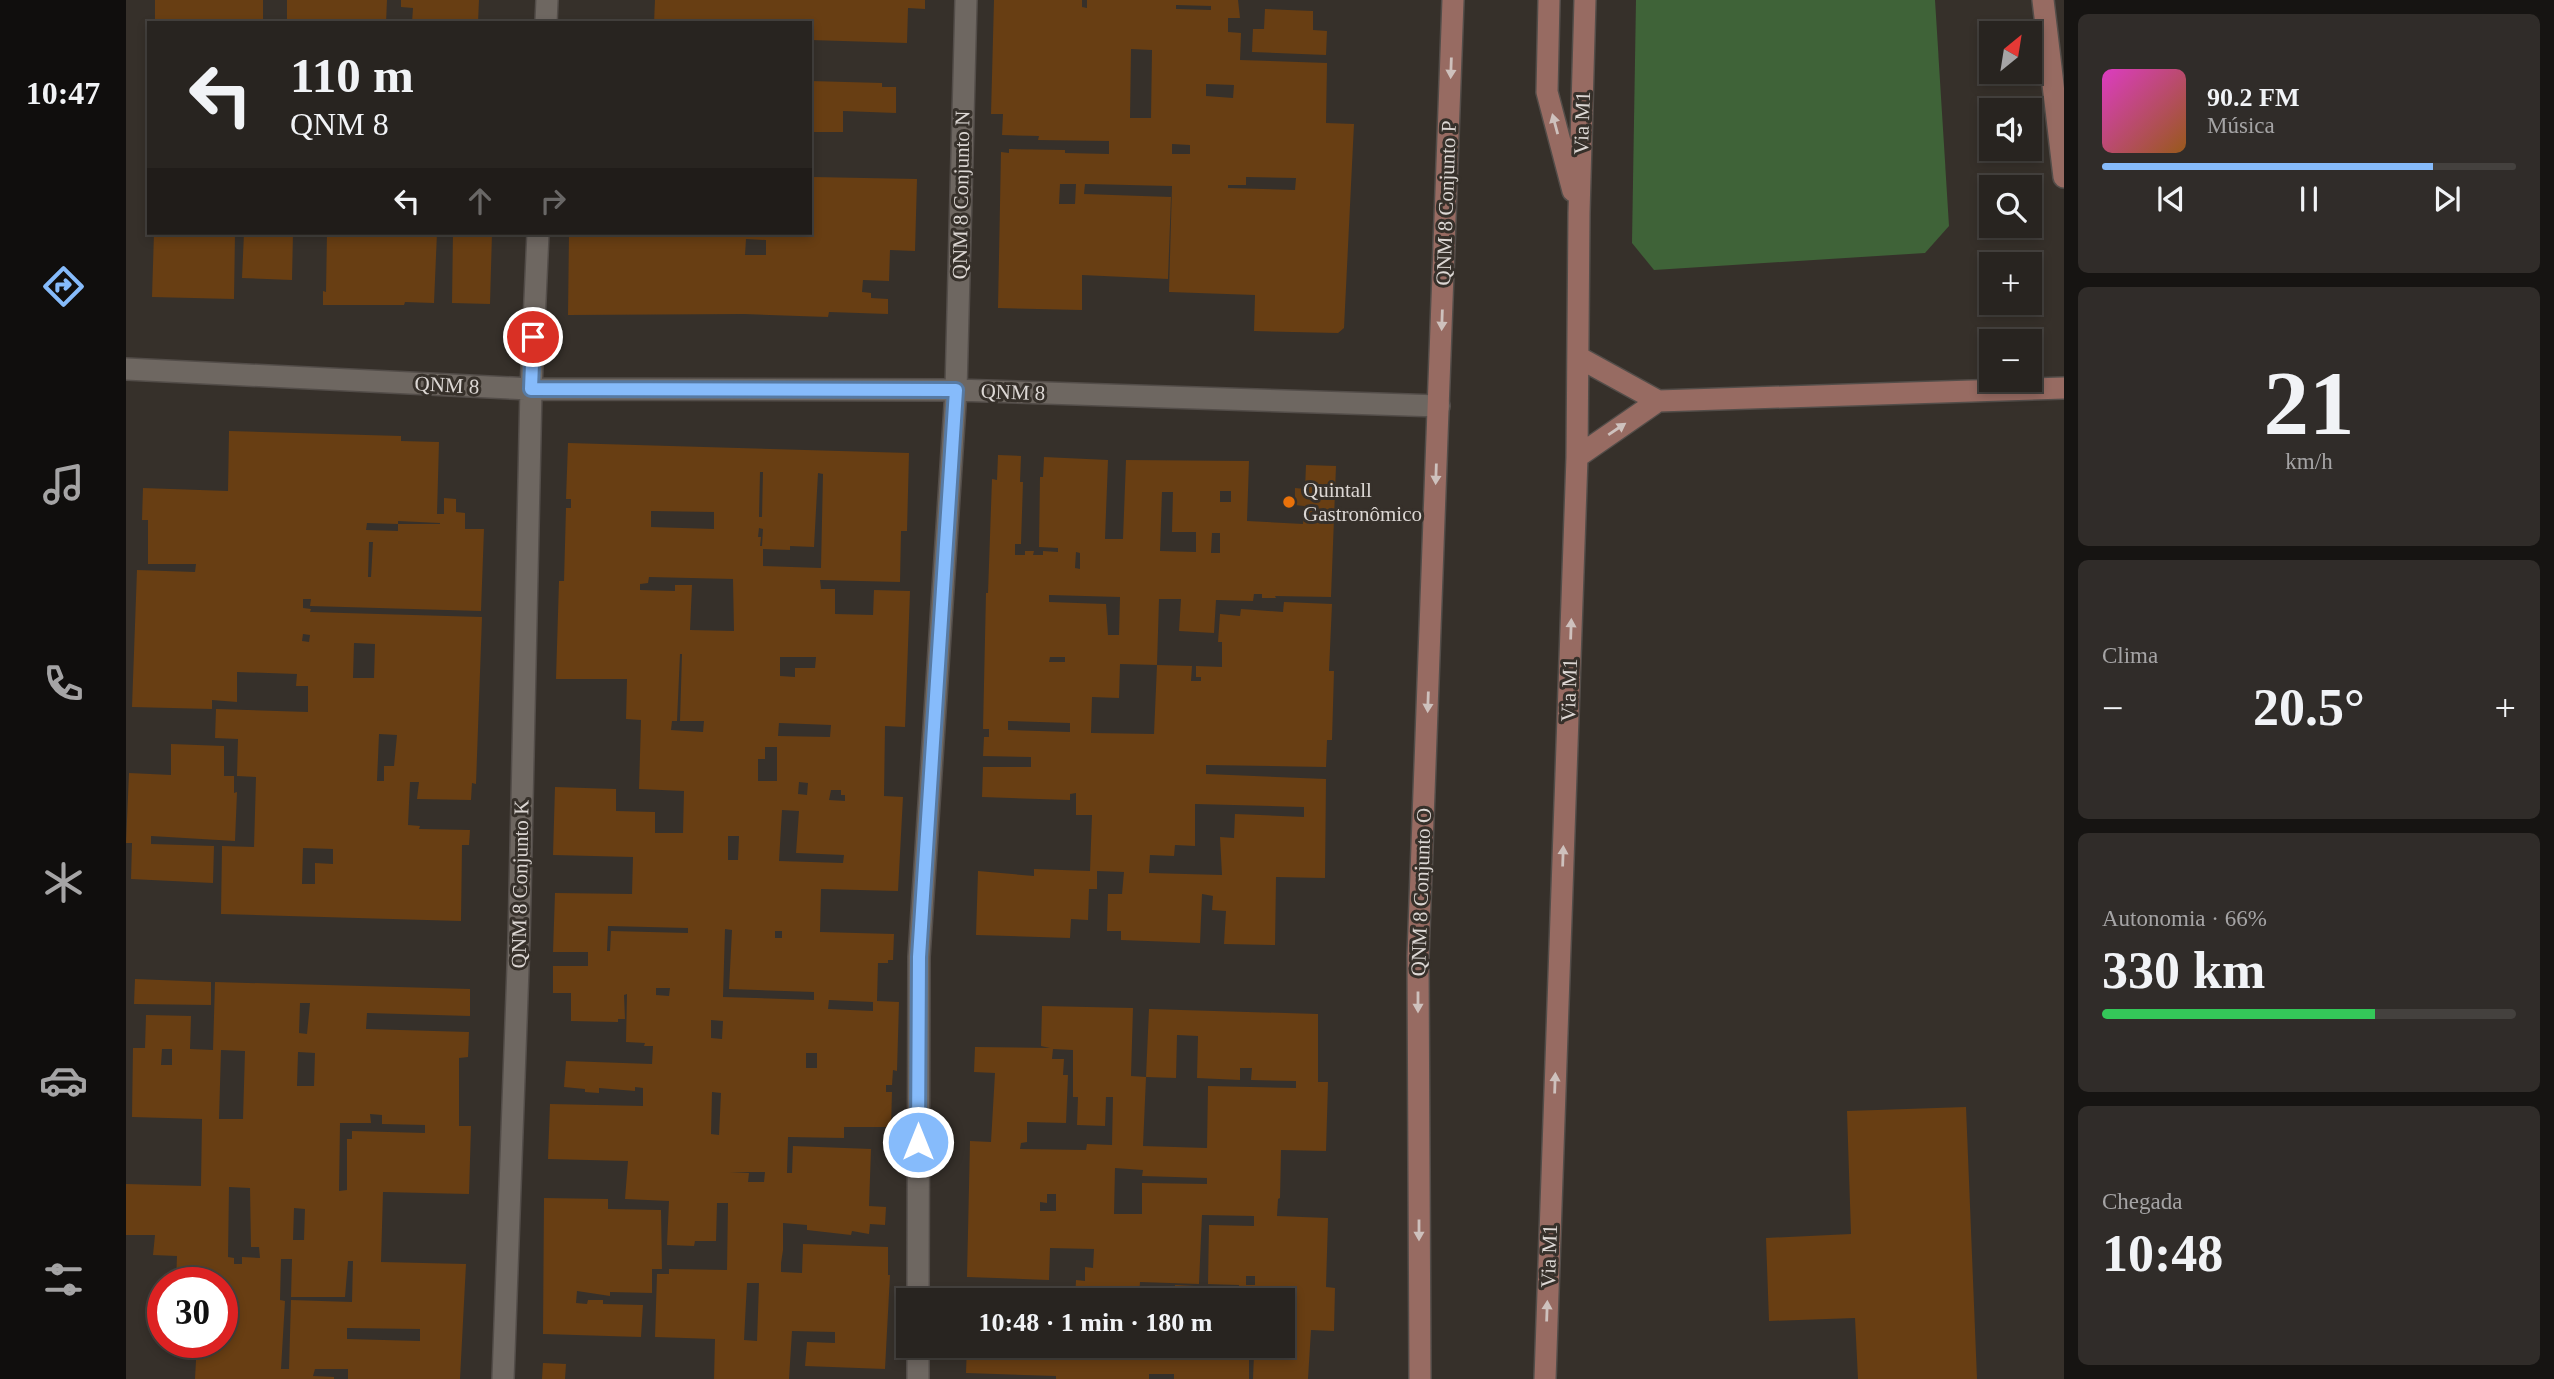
<!DOCTYPE html>
<html lang="pt">
<head>
<meta charset="utf-8">
<style>
  :root { --surface:#282420; --page:#302c29; --text:#f1f3f6; --muted:#a5a4a5; --line:#44413e; --accent:#86bbfb }
  body { margin:0; font-family:"Times New Roman",serif; background:var(--page); color:var(--text); height:100vh; display:flex; flex-direction:column; font-size:26px; white-space:nowrap }
  * { box-sizing:border-box; margin:0 }
  p { font-size:23px; color:var(--muted) }
  .icon { flex:none; width:38px; height:38px; fill:none; stroke:currentColor; stroke-width:2; stroke-linecap:round; stroke-linejoin:round }
  .map { position:relative; flex:1; overflow:hidden }
  .panel { display:flex; flex-direction:column; gap:14px; padding:14px; background:#161412; width:490px }
  .panel>* { flex:none }
  .guide { position:absolute; left:21px; top:21px; width:665px; height:214px; border-radius:0px; box-shadow:0 4px 10px #0003,0 0 0 2px var(--line); background:#282420; color:var(--text); overflow:hidden }
  .needle { width:46px; rotate:30deg }
  .tools { position:absolute; left:1853px; top:21px; display:grid; gap:14px }
  .tools a { display:grid; place-items:center; width:63px; height:63px; border-radius:0px; background:var(--surface); box-shadow:0 4px 10px #0003,0 0 0 2px var(--line); font-size:35px }
  .speed { position:absolute; left:21px; top:1267px; display:flex; gap:14px; font-size:35px; font-weight:700; text-align:center }
  .speed>* { display:grid; place-content:center; width:91px; height:91px; border-radius:50%; background:var(--surface); box-shadow:0 4px 10px #0003,0 0 0 2px var(--line); line-height:1 }
  .speed .limit { border:10px solid #d22; background:#fff; color:#111 }
  .pin { position:absolute; display:grid; place-items:center; width:60px; height:60px; color:#fff; margin:-30px; border:4px solid #fff; border-radius:50%; box-shadow:0 2px 7px #0007 }
  .me { position:absolute; width:77px; margin:-38px; rotate:0deg; stroke-linejoin:round; filter:drop-shadow(0 0 5px #0008) }
  .turn { display:flex; align-items:center; gap:24px; height:147px; padding:0 28px; font-size:32px }
  .turn .icon { width:91px; height:91px; stroke-width:2.5 }
  .turn b { display:block; font-size:49px; line-height:60px }
  .lanes { display:flex; align-items:center; height:66px; padding:0 28px; background:#0003; justify-content:center; gap:35px; direction:ltr }
  .lanes .off { opacity:.35 }
  .big { font-size:52px; font-weight:600; line-height:1.1 }
  .panel .card { flex:1; display:flex; flex-direction:column; justify-content:center; gap:10px; min-width:0; padding:0 24px; border-radius:10px; background:var(--page) }
  .panel .dial { align-items:center; gap:0 }
  .dial b { font-size:91px; line-height:1 }
  .song { display:flex; align-items:center; gap:21px }
  .cover { width:84px; height:84px; border-radius:10px; background:linear-gradient(135deg,hsl(310 70% 55%),hsl(30 70% 35%)) }
  .played { height:7px; border-radius:4px; background:linear-gradient(90deg,var(--accent) 80%,var(--line) 80%) }
  .keys { display:flex; justify-content:space-around; direction:ltr }
  .heat { display:flex; justify-content:space-between; align-items:center; font-size:38px; direction:ltr }
  .charge { height:10px; border-radius:5px; background:linear-gradient(90deg,#34c759 66%,var(--line) 0) }
  .trip { position:absolute; left:770px; top:1288px; width:399px; height:70px; border-radius:0px; background:var(--surface); box-shadow:0 4px 10px #0003,0 0 0 2px var(--line); font-weight:600; line-height:70px; text-align:center }
  main { display:flex; flex:1; min-height:0 }
  .tabs { display:flex; flex-direction:column; width:126px; justify-content:space-around; align-items:center; background:#100e0d; color:var(--muted) }
  .tabs .icon { width:49px; height:49px }
  .tabs .current { color:var(--accent) }
  .tabs b { font-size:32px; color:var(--text) }
  .map>svg:first-child { display:block }
  .green { fill:#3f6338 }
  .building { fill:#683e13; fill-rule:evenodd }
  .lines { fill:none; stroke-linecap:round; stroke-linejoin:round }
  .street-casing { stroke:#534d49; stroke-width:24 }
  .secondary-casing { stroke:#534d49; stroke-width:24 }
  .street { stroke:#6e6761; stroke-width:21 }
  .secondary { stroke:#976b62; stroke-width:21 }
  .oneway { fill:#cec1bd }
  .route-casing { stroke:#577aa3; stroke-width:18 }
  .route { stroke:#86bbfb; stroke-width:12 }
  .food-dot { fill:#e8710a; stroke:#36302a; stroke-width:2.5 }
  .labels { text-anchor:middle; dominant-baseline:central; stroke-width:6; stroke-linejoin:round; paint-order:stroke }
  .street-label { font-size:21px; fill:#dcd7d4; stroke:#36302a }
  .poi-label { font-size:21px; fill:#dcd7d4; stroke:#36302a; text-anchor:start }
</style>
</head>
<body>
<main>
<nav class="tabs">
<b>10:47</b>
<svg class="icon current" aria-label="directions" viewBox="0 0 24 24"><path d="M12 3l9 9-9 9-9-9zM9 14v-3h6M13 9l2 2-2 2"/></svg>
<svg class="icon" aria-label="music" viewBox="0 0 24 24"><path d="M9 18V5l10-2v13"/><circle cx="6" cy="18" r="3"/><circle cx="16" cy="16" r="3"/></svg>
<svg class="icon" aria-label="phone" viewBox="0 0 24 24"><path d="M5 4h4l2 5-3 2q2 4 5 5l2-3 5 2v4C11 20 4 13 5 4z"/></svg>
<svg class="icon" aria-label="climate" viewBox="0 0 24 24"><path d="M12 3v18M4 7l16 10M4 17L20 7"/></svg>
<svg class="icon" aria-label="car" viewBox="0 0 24 24"><path d="M5 17H2v-5l4-1 3-4h7l3 4 3 1v5h-3M9 17h6M6 11h13"/><circle cx="7" cy="17" r="2"/><circle cx="17" cy="17" r="2"/></svg>
<svg class="icon" aria-label="filters" viewBox="0 0 24 24"><path d="M4 7h16M4 17h16"/><circle cx="9" cy="7" r="2"/><circle cx="15" cy="17" r="2"/></svg>
</nav>
<div class="map">
<svg width="1938" height="1379" viewBox="0 0 1938 1379">
  <rect width="100%" height="100%" fill="#36302a"/>
  <!-- green -->
  <path class="green" d="M1510,0H1809L1823,226L1799,253L1528,270L1506,243Z"/>
  <!-- building -->
  <path class="building" d="M29,0H137V23H29Z
    M161,0H261L260,23H161Z
    M275,0H353L352,23H286L287,8L275,7Z
    M529,0H799V9L782,8L781,43L684,40V23H528Z
    M868,0H956V7L961,8V0H1112L1114,18H1102V32L1115,33L1114,60L1201,63L1200,123L1228,124L1218,328L1212,333L1128,331L1129,295L1043,292L1046,186L959,184L958,194L1045,197L1042,279L956,275V310L872,308L875,152L883,153V149L939,150V153L983,154V141L912,140L913,136L876,135L877,114H865ZM1050,5L1085,6V10L1050,9ZM1005,49L1026,50L1025,118H1004ZM1080,84L1108,85L1107,98L1080,96ZM1046,144L1064,145V154H1046ZM1120,177L1170,178L1169,190L1102,188V185H1120ZM934,184H950L949,204H933Z
    M1139,9L1187,11V30L1201,31L1200,55L1126,52L1127,29H1138Z
    M684,81L756,83V87H770V113L717,111V132H687V177L791,179L789,251L764,250L763,281L737,280L736,292L745,293V298L762,299V314L703,312L702,317L618,314L442,315L443,233H684ZM620,239L640,240V255H619Z
    M28,233H109L108,299L26,297Z
    M118,233H167L166,280L116,278Z
    M201,233H311L308,303L279,302L278,305H197V291L200,292Z
    M327,233H366L364,304L326,303Z
    M103,431L275,436V441L313,442L311,514H318V498L330,499V512L339,513V529H358L355,611L184,606L185,599H177V608L185,609L184,612L356,617L350,784L346,783L345,800L291,799L293,782H284L282,825L294,826L293,829L344,830L343,845H336L335,921L95,914L96,846L128,847L130,777L111,776L112,739L89,738L90,709L182,712V686H170L171,674L111,672V702L86,700V709L6,707L11,570L69,572L70,564H22V520H16L17,488L102,491ZM272,521L314,523V524H272ZM241,523L272,524V531L240,530ZM243,542H247L245,577H242ZM177,634L184,635L183,642L176,641ZM228,643L249,644L248,678H227ZM253,734L271,735L268,766H258V781H251ZM177,848L207,849V864L189,863V884H176Z
    M442,443L783,453L781,531H775L774,582L694,580L695,589H709V614L747,615L748,590L784,591L779,727L759,726L758,796L777,797L772,891L695,889L694,932L768,934L767,960H762V963H752L751,1001L773,1002L771,1071L767,1070L766,1085H760V1092H766L765,1127H718V1138L662,1137L661,1173H666L667,1146L745,1149L743,1206L760,1207L759,1225L744,1224L743,1234L726,1231L725,1235L681,1230V1225L657,1223V1250L655,1263V1272L676,1273L677,1244L762,1247V1275H764L759,1369L679,1366L681,1342L709,1343V1332L666,1331L663,1379H588L589,1339L529,1337L531,1274H543V1269L601,1270L602,1203H591L590,1241H569L568,1246L541,1245L543,1201L499,1199L502,1161L422,1159L424,1104L517,1106V1088L509,1087V1091L473,1088V1093L459,1092V1089L438,1087L440,1061L526,1064L527,1046H518L519,1043L500,1042L501,994L498,995L499,1019H492V1022L445,1021V993H427V966H462V952H427L429,893L506,894L507,857L427,855L429,787L490,789V811L529,812V833H557L558,791L513,789L515,720L500,719L501,679H430L433,581H438L440,508H445V499H440ZM634,472H637L636,517H633ZM692,473L697,474L695,568L637,566V549L664,550V546L688,547ZM525,511L588,512V529L525,527ZM633,528L637,529L636,546H634L635,537H632ZM523,577L607,579L608,631L564,630L566,585H549V591L514,590V584L522,583ZM554,654H556L554,721H578L577,732L545,730L546,721H551ZM654,657H690L689,668H669V677L654,676ZM653,723L705,725L704,737L652,736ZM639,747H651V781H632V759H639ZM673,782L682,783L681,795L672,794ZM705,790H715V795H719V801L703,800ZM656,810L673,811L670,853L718,855L717,863L653,861ZM602,836H613L612,860H602ZM482,926L562,928V933L485,931L484,951H481ZM599,929L606,930L603,989L688,992V1000L597,997ZM649,931H656V938H649ZM530,988H544L543,996L530,995ZM703,1000L747,1002V1011L702,1009ZM585,1020L597,1021L596,1039L585,1038ZM680,1053H691V1068H680ZM586,1092L595,1093L593,1135L585,1134ZM604,1172H639L638,1182H622L623,1173ZM621,1283H633L631,1341L618,1340Z
    M872,455L895,456L894,482H897L895,544H889V555H899V551H908L907,555H917V551L932,552V548L913,547L914,477H917L918,457L982,460L979,539H997L1000,460L1123,461L1121,521L1177,524L1178,506L1169,505V488L1179,489L1180,465L1210,466L1205,597L1149,596L1150,598H1136V594H1128L1127,601L1090,600L1088,633L1053,631L1055,599H1033L1031,665L1066,666L1065,681H1075V677H1070V666L1096,667V642H1092L1094,614L1114,616L1115,609L1157,612L1158,602L1206,604L1203,671H1208L1206,740H1201L1200,767L1080,765V774L1200,779L1199,878L1150,877L1149,945L1098,944L1100,911L1086,910L1087,896L1076,894L1074,943L995,940V931H981L982,894H996L998,872L971,871V889H963L962,920L945,919L944,938L850,935L852,871L908,876V869L964,871L966,815H950V793L944,794V800L856,797L857,767H905V757L857,756L858,737H863V729H857L860,593H862L866,479L871,480ZM1094,491H1105V502H1094ZM1036,492H1047L1046,532H1070V552L1034,551ZM1086,533H1094V553H1085ZM950,552L954,553V569L949,568ZM923,595L994,597L993,635H982L980,604L923,602ZM924,657H939V662H923ZM994,664L1031,665L1028,734L965,733L966,697L993,698ZM882,721L944,723V732L882,730ZM1069,804L1178,807V817L1109,814L1108,838L1094,837L1096,875L1023,873L1024,855L1048,856L1049,845L1069,846Z
    M45,744L98,746V776H108V793L111,792L109,841L25,836V844L88,846L87,883L5,879L6,843H0L3,773L45,775Z
    M9,979L85,982V1005L8,1004Z
    M89,982L344,989V1016L241,1013L240,1029L343,1032L342,1057L333,1058V1126H345L343,1194L257,1192L255,1262L340,1264L334,1379H222V1369H189L187,1376L208,1377V1379H69L71,1342H96V1283H50L51,1256L27,1255L29,1235H0V1184L75,1186L76,1119L6,1117L7,1048H19L20,1015L65,1016L64,1049L87,1050ZM174,1003H184L181,1034L173,1033ZM36,1049H46V1065H35ZM95,1050L119,1051L117,1119H93ZM172,1052L189,1053L188,1086H171ZM244,1114L256,1115V1124L299,1125V1133L226,1131V1139H221V1190L213,1191L214,1123H245ZM103,1187L124,1188L125,1247H133L134,1258L116,1257V1264H108V1258L102,1257ZM168,1208L179,1209L178,1240H167ZM155,1259H166L165,1297H219L222,1261H227L226,1302L165,1300L163,1369H155L159,1301L154,1300ZM221,1328L294,1329V1341L221,1339Z
    M916,1006L1007,1008L1005,1076L1020,1077L1017,1146L1081,1148L1082,1086L1170,1088V1081L1125,1080L1126,1068H1114V1080L1071,1078L1072,1036L1051,1035L1050,1078L1020,1077L1023,1009L1192,1014V1082H1202L1200,1151L1155,1150L1154,1198L1152,1199L1151,1216L1202,1218L1200,1287L1209,1288L1208,1331L1185,1330L1182,1379H1127L1128,1354L1142,1355V1346H1157V1300H949L950,1280L959,1281V1267L967,1268L968,1249L924,1248L923,1280L841,1277L844,1141L865,1142L869,1073L848,1072L849,1047L924,1048L915,1046ZM927,1049L947,1050V1097H952L951,1125L979,1126L980,1097H987L986,1145L961,1144L960,1150L894,1149L895,1143L901,1142V1122L940,1123L942,1075H937L938,1059H926ZM989,1168L1017,1170L1016,1176L1081,1178V1184L1016,1183V1214H988ZM921,1194H930V1211H914V1202L921,1203ZM1076,1215L1128,1216V1226L1083,1225L1082,1284L1113,1285L1112,1297H1103L1104,1292H1089V1287L1049,1285L1048,1297L1013,1295L1014,1282L1073,1284ZM1120,1276H1129V1285H1120Z
    M1840,1107L1851,1379H1732L1729,1318L1643,1321L1640,1238L1725,1234L1721,1111Z
    M418,1198L482,1199V1209L535,1210L536,1269H526V1293L484,1292V1296L451,1291L450,1303L461,1304L462,1300H477V1304L517,1305L515,1337L417,1334Z
    M862,1293L922,1295V1300H862Z
    M841,1346H936V1348L1011,1350L1012,1346H1036V1351L1123,1354V1379H1048V1374H1023V1379H930V1376L840,1373Z
    M417,1363L440,1364L439,1379H416Z"/>
  <g class="lines">
    <!-- street casing -->
    <g class="street-casing">
      <path id="street" d="M420,23L421,0
        M0,369L405,389L830,390L1313,406
        M792,1300L793,957L830,390L840,0
        M377,1379L393,940L405,389L412,233
        M792,1379V1346"/>
    </g>
    <!-- secondary casing -->
    <g class="secondary-casing">
      <path id="secondary" d="M1423,0L1421,92L1447,191
        M1917,0L1938,177
        M1452,357L1532,401L1938,388
        M1451,457L1532,401
        M1294,1379L1292,956L1327,0
        M1419,1379L1451,457L1453,213L1459,0"/>
    </g>
    <!-- street -->
    <use href="#street" class="street"/>
    <!-- secondary -->
    <use href="#secondary" class="secondary"/>
  </g>
  <!-- one-way arrows -->
  <defs><path id="oneway-solid" d="M-6-.8H1V-3.2L6.5 0L1 3.2V.8H-6Z" transform="scale(1.75)"/></defs>
  <g class="oneway">
    <use href="#oneway-solid" transform="translate(1325 68) rotate(92)"/>
    <use href="#oneway-solid" transform="translate(1429 124) rotate(-105)"/>
    <use href="#oneway-solid" transform="translate(1316 320) rotate(92)"/>
    <use href="#oneway-solid" transform="translate(1491 429) rotate(-34)"/>
    <use href="#oneway-solid" transform="translate(1310 474) rotate(92)"/>
    <use href="#oneway-solid" transform="translate(1445 629) rotate(-88)"/>
    <use href="#oneway-solid" transform="translate(1302 702) rotate(92)"/>
    <use href="#oneway-solid" transform="translate(1437 856) rotate(-88)"/>
    <use href="#oneway-solid" transform="translate(1292 1002) rotate(90)"/>
    <use href="#oneway-solid" transform="translate(1429 1083) rotate(-88)"/>
    <use href="#oneway-solid" transform="translate(1293 1230) rotate(90)"/>
    <use href="#oneway-solid" transform="translate(1421 1311) rotate(-88)"/>
  </g>
  <g class="lines">
    <!-- route casing -->
    <g class="route-casing">
      <path id="route" d="M407,337L405,389L830,390L793,957L792,1142"/>
    </g>
    <!-- route -->
    <use href="#route" class="route"/>
  </g>
  <!-- markers -->
  <circle class="food-dot" cx="1163" cy="502" r="7"/>
  <g class="labels">
    <!-- street labels -->
    <g class="street-label">
      <text transform="translate(1456 123) rotate(-88)">Via M1</text>
      <text transform="translate(835 195) rotate(-89)">QNM 8 Conjunto N</text>
      <text transform="translate(1320 203) rotate(-88)">QNM 8 Conjunto P</text>
      <text transform="translate(321 385) rotate(3)">QNM 8</text>
      <text transform="translate(887 392) rotate(2)">QNM 8</text>
      <text transform="translate(1443 690) rotate(-88)">Via M1</text>
      <text transform="translate(394 884) rotate(-89)">QNM 8 Conjunto K</text>
      <text transform="translate(1295 892) rotate(-88)">QNM 8 Conjunto O</text>
      <text transform="translate(1423 1256) rotate(-88)">Via M1</text>
    </g>
    <!-- poi labels -->
    <g class="poi-label">
      <text x="1177" y="490">Quintall<tspan x="1177" dy="24">Gastronômico</tspan></text>
    </g>
  </g>
</svg>
<div class="tools">
<a><svg class="needle" viewBox="-14 -14 28 28"><path d="M0-13l5 13h-10z" fill="#e53935"/><path d="M0 13l5-13h-10z" fill="#a5a4a5"/></svg></a>
<a><svg class="icon" aria-label="sound" viewBox="0 0 24 24"><path d="M4 9h4l5-4v14l-5-4H4zM17 9q2 3 0 6"/></svg></a>
<a><svg class="icon" aria-label="search" viewBox="0 0 24 24"><circle cx="10" cy="10" r="6"/><path d="M15 15l6 6"/></svg></a>
<a>+</a>
<a>−</a>
</div>
<div class="speed"><div class="limit">30</div></div>
<div class="pin" style="left:407px;top:337px;background:#d93025"><svg class="icon" aria-label="arrive" viewBox="0 0 24 24"><path d="M6 21V4h12l-3 4 3 4H6"/></svg></div>
<svg class="me" style="left:792px;top:1142px" viewBox="-20 -20 40 40"><circle r="17" fill="#86bbfb" stroke="#fff" stroke-width="3"/><path d="M0-11L8 9 0 5-8 9z" fill="#fff"/></svg>
<div class="trip">10:48 · 1 min · 180 m</div>
<div class="guide">
<div class="turn"><svg class="icon" aria-label="left" viewBox="0 0 24 24"><path d="M17 20v-9H6M10 6l-5 5 5 5"/></svg><div><b>110 m</b>QNM 8</div></div>
<div class="lanes"><svg class="icon" aria-label="left" viewBox="0 0 24 24"><path d="M17 20v-9H6M10 6l-5 5 5 5"/></svg><svg class="icon off" aria-label="ahead" viewBox="0 0 24 24"><path d="M12 20V5M6 11l6-6 6 6"/></svg><svg class="icon off" aria-label="right" viewBox="0 0 24 24"><path d="M7 20v-9h11M14 6l5 5-5 5"/></svg></div>
</div>
</div>
<section class="panel">
<div class="card">
<div class="song"><i class="cover"></i><div><b>90.2 FM</b><p>Música</p></div></div>
<div class="played"></div>
<div class="keys"><svg class="icon" aria-label="previous" viewBox="0 0 24 24"><path d="M18 5L8 12l10 7zM5 5v14"/></svg><svg class="icon" aria-label="pause" viewBox="0 0 24 24"><path d="M8 5v14M16 5v14"/></svg><svg class="icon" aria-label="next" viewBox="0 0 24 24"><path d="M6 5l10 7-10 7zM19 5v14"/></svg></div>
</div>
<div class="card dial"><b>21</b><p>km/h</p></div>
<div class="card"><p>Clima</p>
<div class="heat"><a>−</a><b class="big">20.5°</b><a>+</a></div>
</div>
<div class="card"><p>Autonomia · 66%</p><b class="big">330 km</b><div class="charge"></div></div>
<div class="card"><p>Chegada</p><b class="big">10:48</b></div>
</section>
</main>
</body>
</html>
